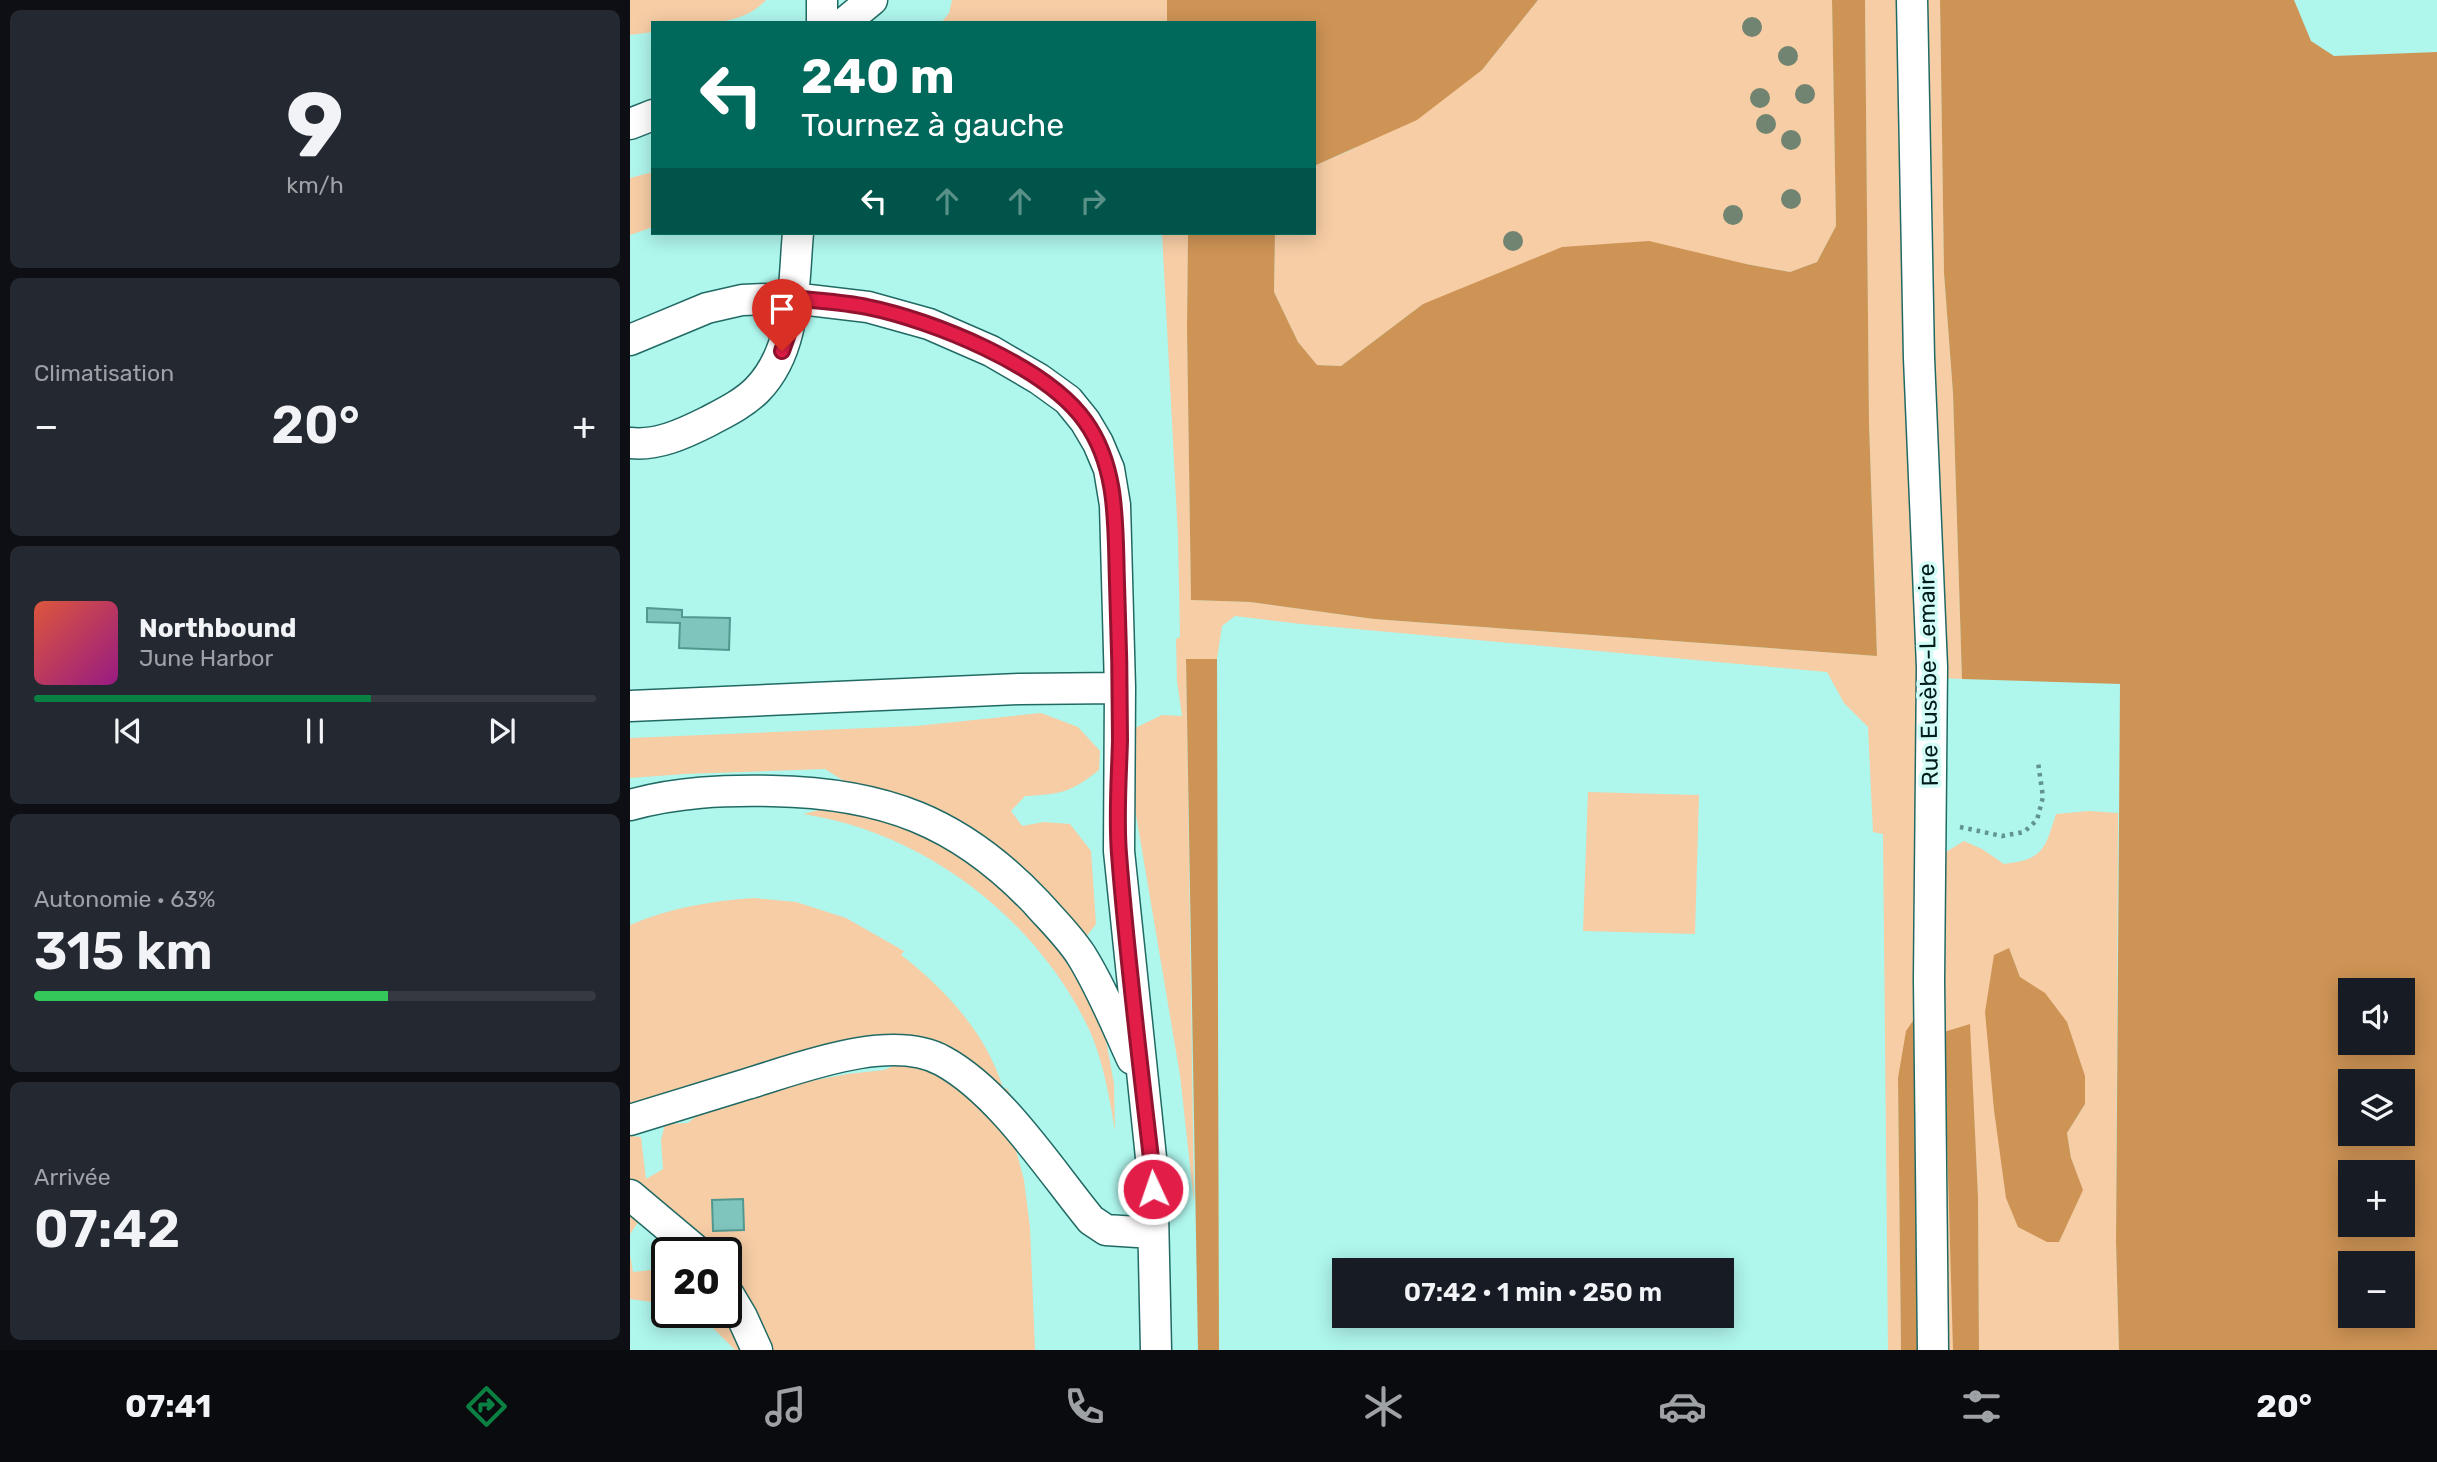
<!DOCTYPE html>
<html lang="fr">
<head>
<meta charset="utf-8">
<style>
  :root { --surface:#171b24; --page:#242831; --text:#f1f3f6; --muted:#9ea1a6; --line:#363941; --accent:#0b8043 }
  body { margin:0; font-family:Rubik,sans-serif; background:var(--page); color:var(--text); height:100vh; display:flex; flex-direction:column; font-size:26px; white-space:nowrap }
  * { box-sizing:border-box; margin:0 }
  p { font-size:23px; color:var(--muted) }
  .icon { flex:none; width:38px; height:38px; fill:none; stroke:currentColor; stroke-width:2; stroke-linecap:round; stroke-linejoin:round }
  .map { position:relative; flex:1; overflow:hidden }
  .sheet { display:flex; flex-direction:column; gap:10px; padding:10px; background:#0d0f14; width:630px }
  .sheet>* { flex:none }
  .guide { position:absolute; left:21px; top:21px; width:665px; height:214px; border-radius:0px; box-shadow:0 4px 18px #0003; background:#00695c; color:#fff; overflow:hidden }
  .buttons { position:absolute; left:1708px; top:978px; display:grid; gap:14px }
  .buttons a { display:grid; place-items:center; width:77px; height:77px; border-radius:0px; background:var(--surface); box-shadow:0 4px 18px #0003; font-size:35px }
  .speed { position:absolute; left:21px; top:1237px; display:flex; gap:14px; font-size:35px; font-weight:700; text-align:center }
  .speed>* { display:grid; place-content:center; width:91px; height:91px; border-radius:50%; background:var(--surface); box-shadow:0 4px 18px #0003; line-height:1 }
  .speed .limit { border:4px solid #111; border-radius:10px; background:#fff; color:#111 }
  .pin { position:absolute; display:grid; place-items:center; width:60px; height:60px; color:#fff; margin:-72px -30px; border-radius:50% 50% 50% 0; rotate:-45deg; box-shadow:0 0 7px #0007 }
  .pin .icon { rotate:45deg }
  .me { position:absolute; width:77px; margin:-38px; rotate:357deg; stroke-linejoin:round; filter:drop-shadow(0 0 5px #0008) }
  .turn { display:flex; align-items:center; gap:24px; height:147px; padding:0 35px; font-size:32px }
  .turn .icon { width:91px; height:91px; stroke-width:2.5 }
  .turn b { display:block; font-size:49px; line-height:60px }
  .lanes { display:flex; align-items:center; height:66px; padding:0 35px; background:#0003; justify-content:center; gap:35px; direction:ltr }
  .lanes .off { opacity:.35 }
  .big { font-size:52px; font-weight:600; line-height:1.1 }
  .sheet .widget { flex:1; display:flex; flex-direction:column; justify-content:center; gap:10px; min-width:0; padding:0 24px; border-radius:10px; background:var(--page) }
  .sheet .dial { align-items:center; gap:0 }
  .dial b { font-size:91px; line-height:1 }
  .song { display:flex; align-items:center; gap:21px }
  .cover { width:84px; height:84px; border-radius:10px; background:linear-gradient(135deg,hsl(10 70% 55%),hsl(310 70% 35%)) }
  .played { height:7px; border-radius:4px; background:linear-gradient(90deg,var(--accent) 60%,var(--line) 60%) }
  .keys { display:flex; justify-content:space-around; direction:ltr }
  .heat { display:flex; justify-content:space-between; align-items:center; font-size:38px; direction:ltr }
  .charge { height:10px; border-radius:5px; background:linear-gradient(90deg,#34c759 63%,var(--line) 0) }
  .trip { position:absolute; left:702px; top:1258px; width:402px; height:70px; border-radius:0px; background:var(--surface); box-shadow:0 4px 18px #0003; font-weight:600; line-height:70px; text-align:center }
  .tab-bar { display:flex; height:112px; justify-content:space-around; align-items:center; background:#090b0e; color:var(--muted) }
  .tab-bar .icon { width:49px; height:49px }
  .tab-bar .active { color:var(--accent) }
  .tab-bar b { font-size:32px; color:var(--text) }
  main { display:flex; flex:1; min-height:0 }
  .map>svg:first-child { display:block }
  .green { fill:#f6cda5; fill-rule:evenodd }
  .forest { fill:#ce9455; fill-rule:evenodd }
  .building { fill:#7fc5bd; stroke:#539890; stroke-width:2 }
  .lines { fill:none; stroke-linecap:round; stroke-linejoin:round }
  .minor-casing { stroke:#216a64; stroke-width:33 }
  .path { stroke:#61948e; stroke-width:4.5; stroke-dasharray:3.5 5; stroke-linecap:butt }
  .minor { stroke:#fff; stroke-width:30 }
  .tree { fill:#718471 }
  .route-casing { stroke:#92132f; stroke-width:18 }
  .route { stroke:#e11d48; stroke-width:12 }
  .labels { text-anchor:middle; dominant-baseline:central; stroke-width:7; stroke-linejoin:round; paint-order:stroke }
  .street-label { font-size:23px; fill:#011d1b; stroke:#d4fdf8 }
</style>
</head>
<body>
<main>
<section class="sheet">
<div class="widget dial"><b>9</b><p>km/h</p></div>
<div class="widget"><p>Climatisation</p>
<div class="heat"><a>−</a><b class="big">20°</b><a>+</a></div>
</div>
<div class="widget">
<div class="song"><i class="cover"></i><div><b>Northbound</b><p>June Harbor</p></div></div>
<div class="played"></div>
<div class="keys"><svg class="icon" aria-label="previous" viewBox="0 0 24 24"><path d="M18 5L8 12l10 7zM5 5v14"/></svg><svg class="icon" aria-label="pause" viewBox="0 0 24 24"><path d="M8 5v14M16 5v14"/></svg><svg class="icon" aria-label="next" viewBox="0 0 24 24"><path d="M6 5l10 7-10 7zM19 5v14"/></svg></div>
</div>
<div class="widget"><p>Autonomie · 63%</p><b class="big">315 km</b><div class="charge"></div></div>
<div class="widget"><p>Arrivée</p><b class="big">07:42</b></div>
</section>
<div class="map">
<svg width="1807" height="1350" viewBox="0 0 1807 1350">
  <rect width="100%" height="100%" fill="#aff6ed"/>
  <!-- green -->
  <path class="green" d="M0,0H136C109,30 60,23 23,23V32L0,35Z
    M322,0H537V23H311L319,13Z
    M908,0H1202L1206,226L1187,262L1160,272L1116,264L793,304L711,366L686,365L668,342L644,292L645,233H684V166L723,149L852,70Z
    M1235,0H1272L1290,659L1289,1012L1268,1078L1271,1350H1258L1253,834L1243,832L1238,727L1214,703L1197,672L671,624L605,616L592,626L587,659H556L564,1202L550,1075L500,779L503,729L532,715L552,716L547,681L546,639L550,637L548,536L532,233H558L557,328L561,600L620,602L744,619L1247,656L1239,423Z
    M1292,0H1310L1314,273L1323,393L1332,679L1311,678Z
    M23,172V227L0,235V178Z
    M411,713L448,727L470,751L469,770C440,793 431,794 395,796L381,811L392,826L414,822L440,824L461,851L466,924L453,941L443,926L195,769L55,774L0,778V738L286,726Z
    M958,792L1069,795L1065,934L953,931Z
    M189,799L319,841L432,943L475,1035L484,1084L485,1131C479,1094 472,1053 454,1019C399,913 292,832 173,814L189,810Z
    M1459,811L1488,813L1486,1242L1489,1350H1349L1348,1197L1339,1024L1323,1350H1313L1311,883L1316,852L1334,841L1352,849L1374,864C1414,860 1415,848 1426,814ZM1379,948L1390,977L1455,1104L1437,1133L1441,1158L1452,1190L1429,1242Z
    M124,898L166,902L216,918L274,951L271,955C316,990 356,1033 373,1088L378,1089L382,1102L302,1049L0,1109V925C40,908 80,901 124,898Z
    M278,1060L303,1062L383,1139L394,1180L400,1228L405,1350H141C131,1320 117,1294 96,1271V1253H81L11,1218L0,1234V1136L11,1137L16,1179L33,1169L31,1140L35,1124L58,1123L79,1105L116,1093L218,1074L254,1070Z
    M35,1232L59,1253H37V1304L0,1299V1255L3,1272L31,1269L26,1237Z
    M96,1312L114,1350H105L77,1322L58,1313Z"/>
  <!-- forest -->
  <path class="forest" d="M537,0H908L852,70L787,120L684,166V23H537Z
    M1202,0H1235L1239,423L1247,656L744,619L620,602L561,600L557,328L558,233H645L644,292L668,342L687,365L711,366L793,304L932,247L1019,241L1116,264L1160,272L1187,262L1206,226Z
    M1310,0H1664L1681,41L1704,56L1807,52V1350H1489L1486,1242L1490,684L1332,679L1323,393L1314,273ZM1773,990V1043H1720V990ZM1720,1082H1773V1134H1720ZM1773,1172V1225H1720V1172ZM1720,1264H1773V1316H1720Z
    M556,659H587L589,1350H568Z
    M1379,948L1390,977L1415,993L1437,1022L1455,1076V1104L1437,1133L1441,1158L1453,1190L1429,1242H1417L1388,1227L1376,1198L1364,1110L1355,1012L1364,955Z
    M1289,1012L1292,1350H1271L1268,1078L1276,1031Z
    M1340,1024L1348,1197L1349,1350H1323L1314,1032Z"/>
  <!-- building -->
  <path class="building" d="M17,608L52,610V617L100,618L99,650L49,648L50,623L17,622Z
    M113,1199L114,1230L83,1231L82,1200Z"/>
  <g class="lines">
    <!-- minor casing -->
    <g class="minor-casing">
      <path id="minor" d="M192,0V23
        M1282,0L1289,358L1302,667L1299,980L1303,1350
        M214,23L242,0
        M0,124L23,115
        M0,340L77,308L112,300L162,298L238,307L299,324L361,351L409,379L438,400L455,421L468,443L479,469L485,505L490,688L489,851L522,1167L526,1350
        M0,443C27,446 53,434 77,422C94,413 113,404 127,390C167,349 163,287 168,233
        M0,706L389,689L490,688
        M0,805C47,792 93,790 142,791C253,793 329,821 406,902C421,919 438,935 451,955C471,987 486,1024 502,1059
        M0,1120C39,1108 78,1096 117,1084C170,1068 261,1032 313,1061C370,1092 420,1170 461,1220L476,1230L523,1233
        M0,1195L69,1253
        M96,1290L112,1317L127,1350"/>
    </g>
    <!-- path -->
    <path class="path" d="M1330,827L1372,836L1394,832L1407,820L1413,797L1408,762"/>
    <!-- minor -->
    <use href="#minor" class="minor"/>
  </g>
  <!-- trees -->
  <g class="tree">
    <circle cx="1122" cy="27" r="10"/>
    <circle cx="1158" cy="56" r="10"/>
    <circle cx="1175" cy="94" r="10"/>
    <circle cx="1130" cy="98" r="10"/>
    <circle cx="1136" cy="124" r="10"/>
    <circle cx="1161" cy="140" r="10"/>
    <circle cx="1161" cy="199" r="10"/>
    <circle cx="1103" cy="215" r="10"/>
    <circle cx="883" cy="241" r="10"/>
  </g>
  <g class="lines">
    <!-- route casing -->
    <g class="route-casing">
      <path id="route" d="M152,351L158,334L162,298C187,301 213,302 237,307C302,320 416,366 455,421C489,468 485,527 487,583C489,635 490,687 490,740C489,778 486,816 489,854C497,958 510,1063 522,1167L523,1189"/>
    </g>
    <!-- route -->
    <use href="#route" class="route"/>
  </g>
  <g class="labels">
    <!-- street labels -->
    <g class="street-label">
      <text transform="translate(1298 675) rotate(-91)">Rue Eusèbe-Lemaire</text>
    </g>
  </g>
</svg>
<div class="buttons">
<a><svg class="icon" aria-label="sound" viewBox="0 0 24 24"><path d="M4 9h4l5-4v14l-5-4H4zM17 9q2 3 0 6"/></svg></a>
<a><svg class="icon" aria-label="layers" viewBox="0 0 24 24"><path d="M12 4l9 5-9 5-9-5zM3 14l9 5 9-5"/></svg></a>
<a>+</a>
<a>−</a>
</div>
<div class="speed"><div class="limit">20</div></div>
<div class="pin" style="left:152px;top:351px;background:#d93025"><svg class="icon" aria-label="arrive" viewBox="0 0 24 24"><path d="M6 21V4h12l-3 4 3 4H6"/></svg></div>
<svg class="me" style="left:523px;top:1189px" viewBox="-20 -20 40 40"><circle r="17" fill="#e11d48" stroke="#fff" stroke-width="3"/><path d="M0-11L8 9 0 5-8 9z" fill="#fff"/></svg>
<div class="trip">07:42 · 1 min · 250 m</div>
<div class="guide">
<div class="turn"><svg class="icon" aria-label="left" viewBox="0 0 24 24"><path d="M17 20v-9H6M10 6l-5 5 5 5"/></svg><div><b>240 m</b>Tournez à gauche</div></div>
<div class="lanes"><svg class="icon" aria-label="left" viewBox="0 0 24 24"><path d="M17 20v-9H6M10 6l-5 5 5 5"/></svg><svg class="icon off" aria-label="ahead" viewBox="0 0 24 24"><path d="M12 20V5M6 11l6-6 6 6"/></svg><svg class="icon off" aria-label="ahead" viewBox="0 0 24 24"><path d="M12 20V5M6 11l6-6 6 6"/></svg><svg class="icon off" aria-label="right" viewBox="0 0 24 24"><path d="M7 20v-9h11M14 6l5 5-5 5"/></svg></div>
</div>
</div>
</main>
<nav class="tab-bar">
<b>07:41</b>
<svg class="icon active" aria-label="directions" viewBox="0 0 24 24"><path d="M12 3l9 9-9 9-9-9zM9 14v-3h6M13 9l2 2-2 2"/></svg>
<svg class="icon" aria-label="music" viewBox="0 0 24 24"><path d="M9 18V5l10-2v13"/><circle cx="6" cy="18" r="3"/><circle cx="16" cy="16" r="3"/></svg>
<svg class="icon" aria-label="phone" viewBox="0 0 24 24"><path d="M5 4h4l2 5-3 2q2 4 5 5l2-3 5 2v4C11 20 4 13 5 4z"/></svg>
<svg class="icon" aria-label="climate" viewBox="0 0 24 24"><path d="M12 3v18M4 7l16 10M4 17L20 7"/></svg>
<svg class="icon" aria-label="car" viewBox="0 0 24 24"><path d="M5 17H2v-5l4-1 3-4h7l3 4 3 1v5h-3M9 17h6M6 11h13"/><circle cx="7" cy="17" r="2"/><circle cx="17" cy="17" r="2"/></svg>
<svg class="icon" aria-label="filters" viewBox="0 0 24 24"><path d="M4 7h16M4 17h16"/><circle cx="9" cy="7" r="2"/><circle cx="15" cy="17" r="2"/></svg>
<b>20°</b>
</nav>
</body>
</html>
